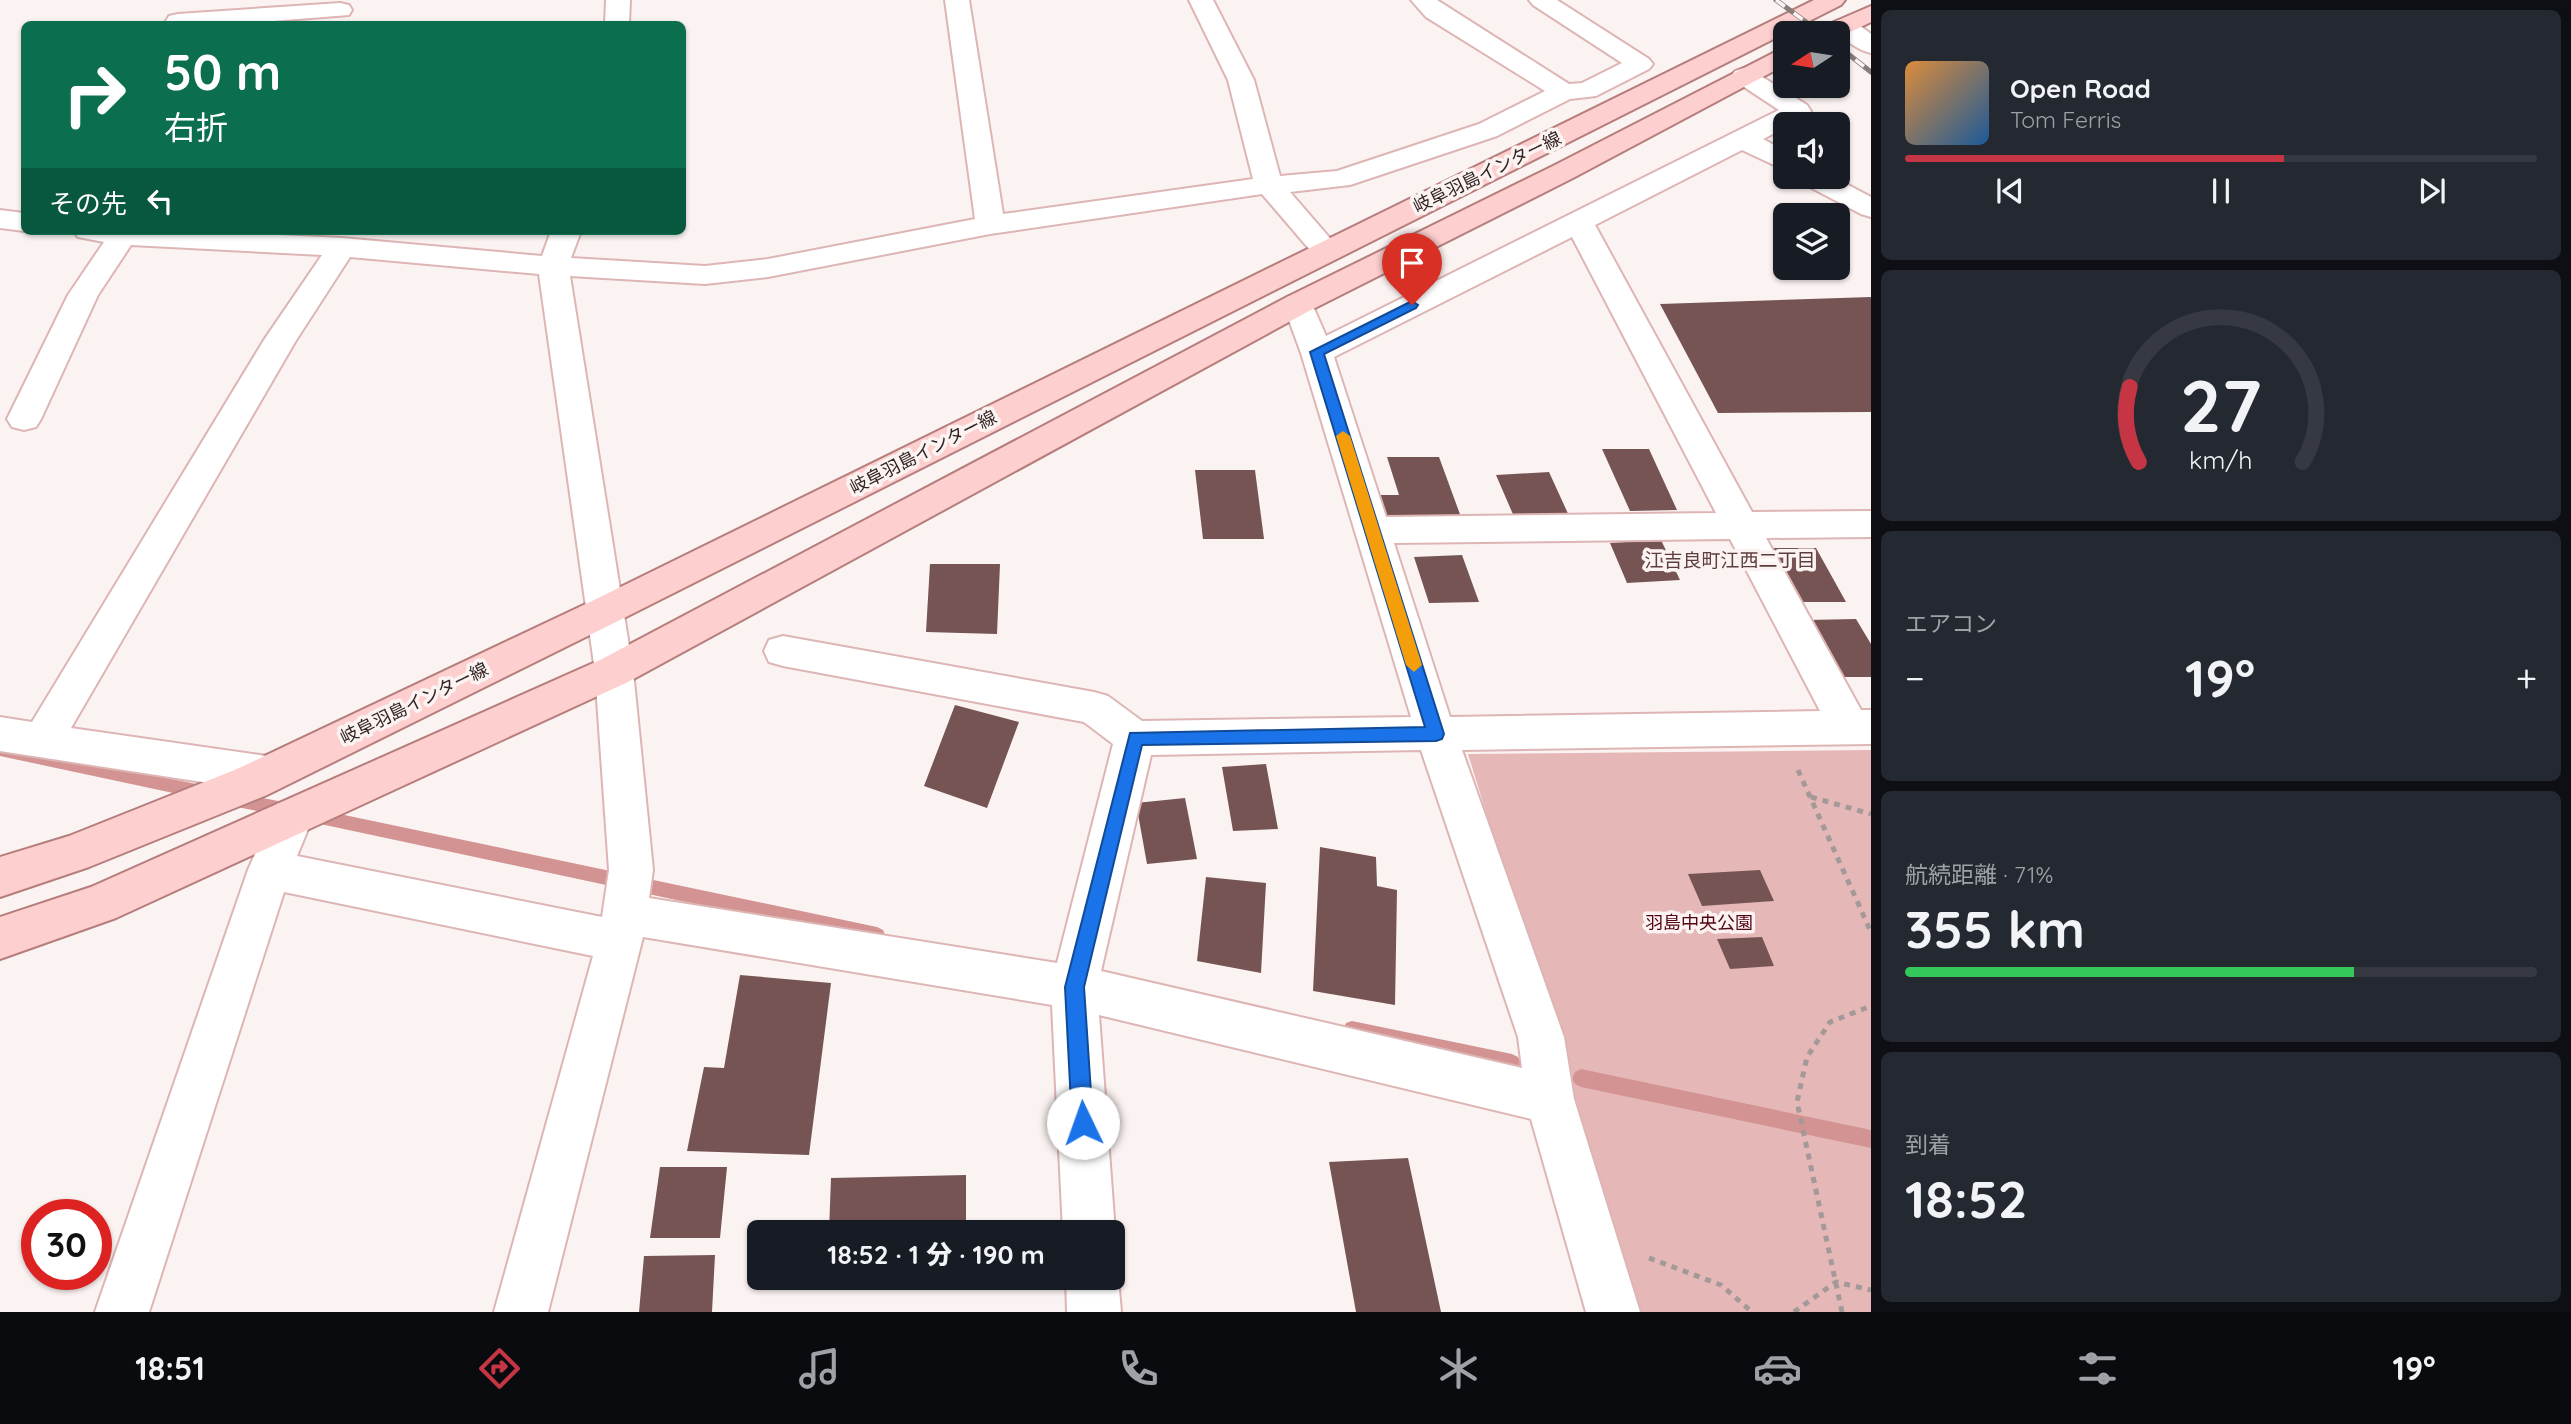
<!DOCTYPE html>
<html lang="ja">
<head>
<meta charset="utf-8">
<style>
  :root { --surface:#171b24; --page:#242831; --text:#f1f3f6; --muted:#9ea1a6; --line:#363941; --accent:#c53544 }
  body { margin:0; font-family:Quicksand,"Noto Sans JP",sans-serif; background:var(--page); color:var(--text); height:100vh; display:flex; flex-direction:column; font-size:26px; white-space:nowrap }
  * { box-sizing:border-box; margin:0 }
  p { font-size:23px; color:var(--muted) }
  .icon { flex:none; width:38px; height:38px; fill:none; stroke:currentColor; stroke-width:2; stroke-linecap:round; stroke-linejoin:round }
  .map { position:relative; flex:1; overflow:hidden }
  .side { display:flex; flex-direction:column; gap:10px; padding:10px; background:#0d0f14; width:700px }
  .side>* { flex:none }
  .guide { position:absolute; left:21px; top:21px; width:665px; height:214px; border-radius:10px; box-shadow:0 2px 5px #0004; background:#0b6e4f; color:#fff; overflow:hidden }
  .needle { width:46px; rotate:258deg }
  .tools { position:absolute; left:1773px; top:21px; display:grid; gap:14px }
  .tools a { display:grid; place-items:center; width:77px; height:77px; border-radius:10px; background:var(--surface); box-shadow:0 2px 5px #0004; font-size:35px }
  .speed { position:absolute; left:21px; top:1199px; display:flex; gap:14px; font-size:35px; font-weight:700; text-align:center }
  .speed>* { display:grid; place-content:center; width:91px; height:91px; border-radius:50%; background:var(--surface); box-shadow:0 2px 5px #0004; line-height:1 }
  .speed .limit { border:10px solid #d22; background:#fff; color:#111 }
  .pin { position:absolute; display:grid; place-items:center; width:60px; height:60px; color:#fff; margin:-72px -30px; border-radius:50% 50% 50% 0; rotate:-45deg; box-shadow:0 0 7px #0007 }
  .pin .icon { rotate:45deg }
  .me { position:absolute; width:77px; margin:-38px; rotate:357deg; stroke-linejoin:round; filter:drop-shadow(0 0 5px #0008) }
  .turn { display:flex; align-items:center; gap:24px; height:147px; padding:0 28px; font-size:32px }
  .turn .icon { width:91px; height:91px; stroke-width:2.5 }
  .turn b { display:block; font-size:49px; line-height:60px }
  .then { display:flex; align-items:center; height:66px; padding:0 28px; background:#0003; gap:14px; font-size:26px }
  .big { font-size:52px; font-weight:800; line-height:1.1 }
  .side .tile { flex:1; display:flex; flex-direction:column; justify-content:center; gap:10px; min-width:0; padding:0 24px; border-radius:10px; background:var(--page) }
  .side .dial { align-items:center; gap:0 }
  .dial svg { height:182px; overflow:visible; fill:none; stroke:var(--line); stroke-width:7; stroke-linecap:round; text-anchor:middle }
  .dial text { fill:var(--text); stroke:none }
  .song { display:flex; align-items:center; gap:21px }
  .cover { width:84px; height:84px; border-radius:10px; background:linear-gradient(135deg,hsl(30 70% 55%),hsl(210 70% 35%)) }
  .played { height:7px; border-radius:4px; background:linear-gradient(90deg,var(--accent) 60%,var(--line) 60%) }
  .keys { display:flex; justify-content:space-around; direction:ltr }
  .heat { display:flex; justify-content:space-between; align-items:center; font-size:38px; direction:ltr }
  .charge { height:10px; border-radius:5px; background:linear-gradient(90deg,#34c759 71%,var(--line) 0) }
  .trip { position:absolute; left:747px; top:1220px; width:378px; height:70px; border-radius:10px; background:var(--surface); box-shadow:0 2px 5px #0004; font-weight:800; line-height:70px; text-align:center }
  .menu { display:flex; height:112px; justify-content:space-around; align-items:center; background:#090b0e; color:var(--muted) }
  .menu .icon { width:49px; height:49px }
  .menu .selected { color:var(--accent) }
  .menu b { font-size:32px; color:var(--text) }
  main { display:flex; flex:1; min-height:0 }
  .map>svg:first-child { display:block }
  .green { fill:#e5b8b7 }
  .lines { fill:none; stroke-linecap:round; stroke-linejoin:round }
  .stream { fill:#d39393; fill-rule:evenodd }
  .building { fill:#765454 }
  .minor-casing { stroke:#ddb5b4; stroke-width:4 }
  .primary-casing { stroke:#b57e7d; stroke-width:4 }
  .path { stroke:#a49998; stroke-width:5; stroke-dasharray:6 6; stroke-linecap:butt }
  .minor { fill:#fff; fill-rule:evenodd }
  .primary { fill:#fdcfce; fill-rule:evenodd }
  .rail-casing { stroke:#877c7b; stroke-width:5 }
  .rail { stroke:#fbf3f2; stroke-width:3.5; stroke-dasharray:11; stroke-linecap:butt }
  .route { fill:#1a73e8; stroke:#114b97; stroke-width:2 }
  .slow { fill:#f59e0b }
  .labels { text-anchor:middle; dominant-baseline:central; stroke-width:7; stroke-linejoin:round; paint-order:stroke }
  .street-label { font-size:18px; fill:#322423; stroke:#fbf3f2 }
  .park-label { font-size:18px; fill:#530512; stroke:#fbf3f2 }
  .neighbourhood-label { font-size:19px; fill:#5d3d3d; stroke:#fbf3f2 }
</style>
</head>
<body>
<main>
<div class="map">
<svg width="1871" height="1312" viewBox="0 0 1871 1312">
  <rect width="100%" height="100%" fill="#fbf3f2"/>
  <!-- green -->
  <path class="green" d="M1871,750V1312H1640L1468,754Z"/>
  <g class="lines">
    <!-- stream -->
    <path class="stream" d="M0,744L206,786L211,788L214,793L211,798L206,800L0,756Z
      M232,792L288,803L293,805L296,810L293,815L288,817L232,806L227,804L224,799L227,794Z
      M311,808L877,927L883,930L885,935L883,940L877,943L311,822L306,820L303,815L306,810Z
      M1352,1021L1512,1054L1518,1057L1521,1063L1518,1069L1512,1072L1352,1037L1346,1035L1343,1029L1346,1023Z
      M1581,1069L1871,1130V1148L1581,1087L1575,1084L1572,1078L1575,1072Z"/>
  </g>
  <!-- building -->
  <path class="building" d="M1871,297V412L1718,413L1660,304Z
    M1602,449H1649L1677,510L1630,511Z
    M1387,457H1439L1461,517L1386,518L1378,495H1399Z
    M1195,470H1255L1264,539H1203Z
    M1549,472L1570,518L1515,519L1496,475Z
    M1661,540L1680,580L1627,583L1610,543Z
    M1770,548H1816L1846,602H1798Z
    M1462,555L1479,602L1429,603L1414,557Z
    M930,564H1000L997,634L926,632Z
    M1856,619L1871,644V677H1838L1807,620Z
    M955,705L1019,722L987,808L924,786Z
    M1266,764L1278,829L1233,831L1222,767Z
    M1185,798L1197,859L1147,864L1136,803Z
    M1320,847L1376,857L1377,886L1397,890L1395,1005L1313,991Z
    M1760,870L1774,901L1702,906L1688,874Z
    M1206,877L1266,883L1261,973L1197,961Z
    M1762,937L1774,966L1730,969L1717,939Z
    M740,975L831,983L809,1155L687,1151L704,1067L724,1068Z
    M1408,1158L1441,1312H1356L1329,1162Z
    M660,1167H727L720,1238H650Z
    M966,1175V1232H829L831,1178Z
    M715,1255L712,1312H639L644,1256Z
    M828,1278H967V1282L827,1287Z"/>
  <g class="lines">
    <!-- minor casing -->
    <g class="minor-casing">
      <path id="minor" d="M606,0H630L629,24H605Z
        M945,0H969L1003,214L1253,179L1228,80L1189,0H1213L1254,80L1280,176L1337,171L1479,124L1545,91L1426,17L1411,0H1437L1569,84L1582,83L1622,63L1533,5L1529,0H1557L1649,59L1653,64L1649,69L1596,96L1570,99L1497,136L1350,185L1290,192L1341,251L1336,257L1326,260L1316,257L1262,194L990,234L768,277L705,284L570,276L633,671L653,870L649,898L1057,963L1113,744L1084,722L783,666L769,662L764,651L769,640L783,636L1094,692L1108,696L1142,721L1411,717L1301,353L1283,304L1287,297L1298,294L1309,297L1326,336L1779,110L1735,81L1731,76L1735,71L1744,68L1753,71L1807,105L1811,111C1805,120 1795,124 1785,124V128L1763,139L1785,151V170L1742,150L1595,225L1752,512L1871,511V537L1766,538L1861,710H1871V744L1462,750L1564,1037L1574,1099L1640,1312H1586L1531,1119L1099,1015L1115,1232L1113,1236V1232H1063L1052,1005L643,937L548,1312H494L593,956L284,892L149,1312H95L248,870L277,804L292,799L307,804L313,817L297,856L602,917L609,870L595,671L539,274L350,257L295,342L71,728L267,756L282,762L288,774L282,786L267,792L0,751V717L32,722L264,340L322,255L131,245L98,295L41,419L36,427L24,430L12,427L7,419L68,295L104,242L78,237L73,231H201L342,238L542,256L551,231H581L571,258L705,266L768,259L975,219ZM1572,237L1716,513L1386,517L1334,357ZM1730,539L1820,711L1450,717L1394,543ZM1421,750L1518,1037L1522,1068L1101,971L1151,755Z
        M340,3L349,5L352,10L349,15L234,24H168L166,21L169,16L178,14Z
        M1845,19L1854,21L1871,34V53C1857,50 1841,38 1833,26L1836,21Z
        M1798,177H1833L1871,197V217L1861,214L1802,183Z
        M0,210L24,213V231L0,228Z
        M1113,1266L1118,1278L1121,1312H1067L1066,1278H1113Z"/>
    </g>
    <!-- primary casing -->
    <g class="primary-casing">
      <path id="primary" d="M1814,0H1845L1841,5L618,621L267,795L89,867L0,897V857L69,836L237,769L592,601Z
        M1871,6V22L1838,38V33H1817L1820,28Z
        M1785,47V65L1573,178L1309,311L628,682L116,918L0,959V917L91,887L600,660L1287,297L1553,166Z"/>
    </g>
    <!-- path -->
    <path class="path" d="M1798,770L1871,932
      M1811,797L1871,814
      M1649,1258L1721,1285L1752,1312
      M1794,1312L1836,1282L1871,1290
      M1842,1312L1797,1102L1807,1057L1830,1022L1871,1006"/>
    <!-- minor -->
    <use href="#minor" class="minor"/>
    <!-- primary -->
    <use href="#primary" class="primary"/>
    <!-- rail casing -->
    <g class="rail-casing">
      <path id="rail" d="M1776,0L1821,33
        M1838,46L1871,72"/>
    </g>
    <!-- rail -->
    <use href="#rail" class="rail"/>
  </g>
  <!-- route -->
  <path class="route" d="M1412,301L1418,305L1416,308L1324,354L1444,734L1442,739L1436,741L1142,745L1084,987L1093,1123L1090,1130L1083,1133L1075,1130L1072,1123L1065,987L1130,733L1425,727L1310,352Z"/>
  <!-- slow -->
  <path class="slow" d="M1343,431L1350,436L1422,665L1414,672L1406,665L1336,436Z"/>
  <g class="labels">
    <!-- street labels -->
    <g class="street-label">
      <text transform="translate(1487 172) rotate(-26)">岐阜羽島インター線</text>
      <text transform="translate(923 452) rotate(-27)">岐阜羽島インター線</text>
      <text transform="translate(414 703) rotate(-26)">岐阜羽島インター線</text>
    </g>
    <!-- park labels -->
    <g class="park-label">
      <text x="1699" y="922">羽島中央公園</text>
    </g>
    <!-- neighbourhood labels -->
    <g class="neighbourhood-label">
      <text x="1730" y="560">江吉良町江西二丁目</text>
    </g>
  </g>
</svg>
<div class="tools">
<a><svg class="needle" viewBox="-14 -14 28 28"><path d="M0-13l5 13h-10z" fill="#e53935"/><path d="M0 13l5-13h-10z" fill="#9ea1a6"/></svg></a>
<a><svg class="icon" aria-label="sound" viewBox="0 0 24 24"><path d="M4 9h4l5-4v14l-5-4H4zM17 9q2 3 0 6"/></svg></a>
<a><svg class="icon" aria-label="layers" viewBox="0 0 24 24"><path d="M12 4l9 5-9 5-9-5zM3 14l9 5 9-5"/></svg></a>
</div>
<div class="speed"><div class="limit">30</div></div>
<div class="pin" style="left:1412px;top:305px;background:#d93025"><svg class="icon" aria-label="arrive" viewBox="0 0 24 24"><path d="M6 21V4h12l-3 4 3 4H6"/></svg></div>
<svg class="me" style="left:1083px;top:1123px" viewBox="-20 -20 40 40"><circle r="19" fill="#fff"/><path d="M0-13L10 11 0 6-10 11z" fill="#1a73e8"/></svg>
<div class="trip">18:52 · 1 分 · 190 m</div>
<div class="guide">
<div class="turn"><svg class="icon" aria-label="right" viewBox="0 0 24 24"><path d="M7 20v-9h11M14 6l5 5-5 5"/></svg><div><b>50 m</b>右折</div></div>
<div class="then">その先<svg class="icon" aria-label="left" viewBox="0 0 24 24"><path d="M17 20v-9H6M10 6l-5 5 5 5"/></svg></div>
</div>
</div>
<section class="side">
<div class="tile">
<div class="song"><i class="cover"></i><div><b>Open Road</b><p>Tom Ferris</p></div></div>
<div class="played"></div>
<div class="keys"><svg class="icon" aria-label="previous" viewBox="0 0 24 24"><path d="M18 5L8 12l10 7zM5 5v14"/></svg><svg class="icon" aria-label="pause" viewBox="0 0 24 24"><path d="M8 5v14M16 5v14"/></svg><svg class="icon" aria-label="next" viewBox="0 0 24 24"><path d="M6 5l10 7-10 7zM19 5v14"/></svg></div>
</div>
<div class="tile dial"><svg viewBox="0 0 100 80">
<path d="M14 69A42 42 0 1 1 86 69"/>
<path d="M14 69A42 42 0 0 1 10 36" stroke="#c53544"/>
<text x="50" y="56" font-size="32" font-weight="700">27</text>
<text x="50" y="72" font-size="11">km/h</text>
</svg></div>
<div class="tile"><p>エアコン</p>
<div class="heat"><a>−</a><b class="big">19°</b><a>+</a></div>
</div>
<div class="tile"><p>航続距離 · 71%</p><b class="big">355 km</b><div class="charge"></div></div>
<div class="tile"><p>到着</p><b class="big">18:52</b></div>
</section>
</main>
<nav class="menu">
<b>18:51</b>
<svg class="icon selected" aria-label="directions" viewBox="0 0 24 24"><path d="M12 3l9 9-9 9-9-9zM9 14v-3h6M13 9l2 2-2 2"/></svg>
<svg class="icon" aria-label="music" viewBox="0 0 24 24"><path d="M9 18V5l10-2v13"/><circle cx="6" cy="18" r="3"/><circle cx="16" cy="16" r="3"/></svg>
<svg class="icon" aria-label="phone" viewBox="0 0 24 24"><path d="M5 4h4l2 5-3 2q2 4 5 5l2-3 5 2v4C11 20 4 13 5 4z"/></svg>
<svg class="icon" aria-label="climate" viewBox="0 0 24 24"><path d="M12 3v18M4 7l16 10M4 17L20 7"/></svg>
<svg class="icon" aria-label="car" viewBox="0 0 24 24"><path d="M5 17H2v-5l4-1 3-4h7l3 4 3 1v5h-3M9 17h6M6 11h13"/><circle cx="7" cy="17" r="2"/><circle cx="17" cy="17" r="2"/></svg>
<svg class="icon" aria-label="filters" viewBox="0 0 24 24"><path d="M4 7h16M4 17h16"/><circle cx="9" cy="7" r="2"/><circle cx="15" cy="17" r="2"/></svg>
<b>19°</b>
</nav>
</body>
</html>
